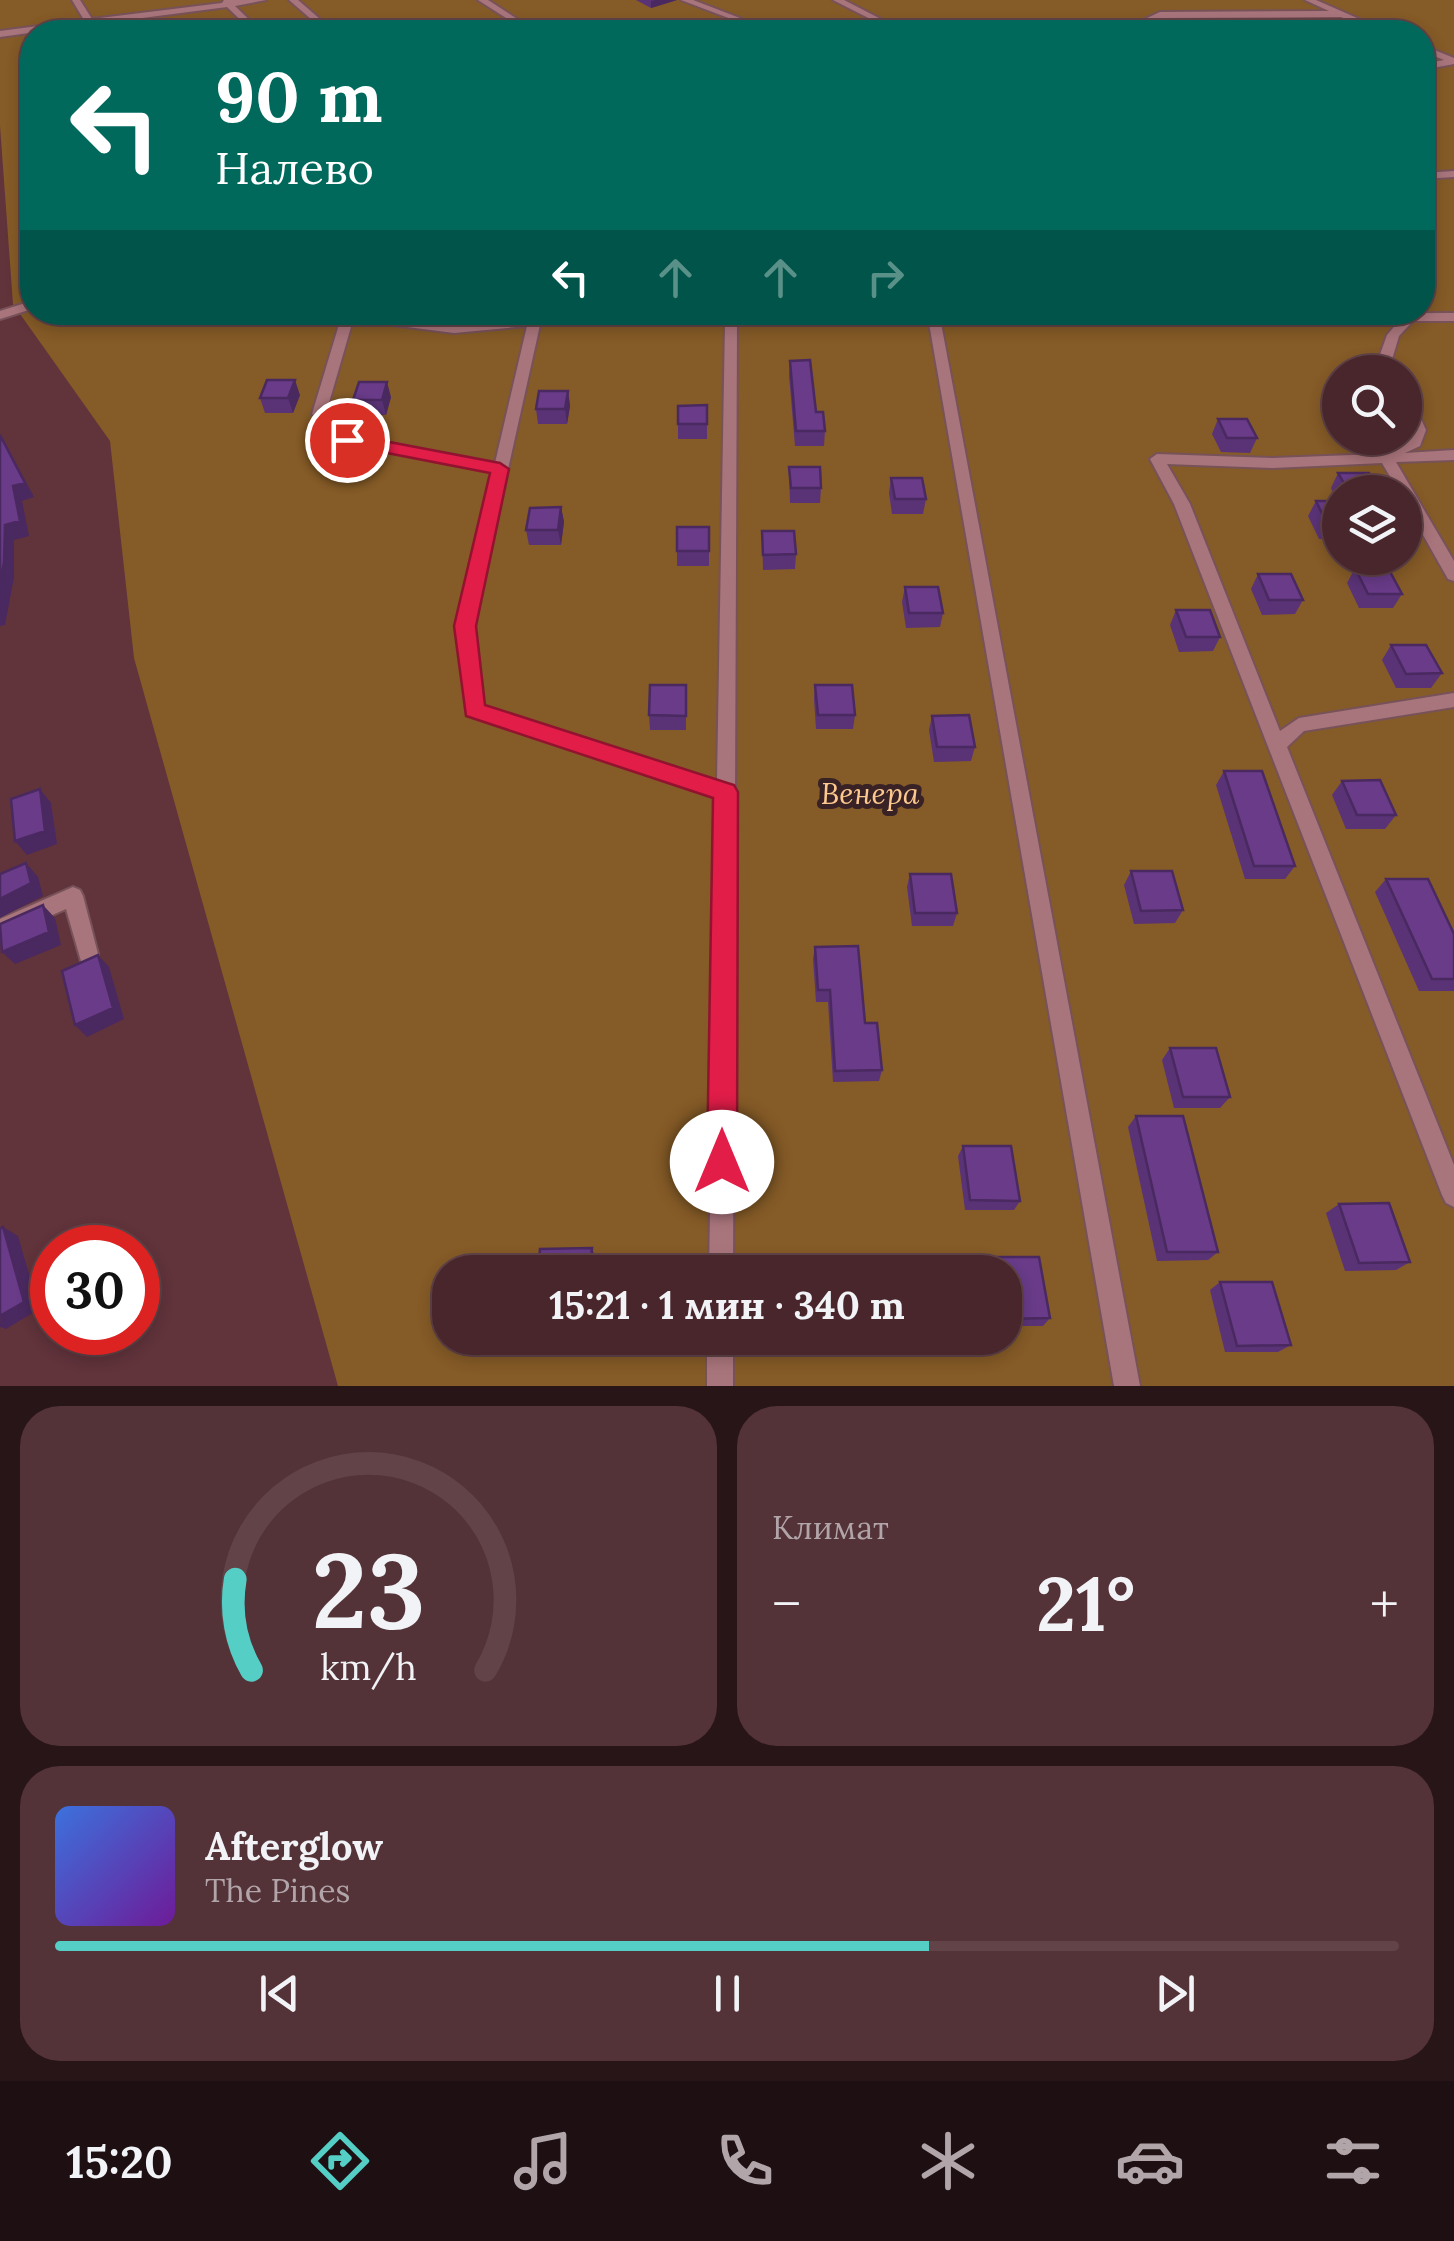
<!DOCTYPE html>
<html lang="ru">
<head>
<meta charset="utf-8">
<style>
  :root { --surface:#49262c; --page:#533238; --text:#f1f3f6; --muted:#b1a5a9; --line:#614348; --accent:#55cec6 }
  body { margin:0; font-family:Lora,serif; background:var(--page); color:var(--text); height:100vh; display:flex; flex-direction:column; font-size:38px; white-space:nowrap }
  * { box-sizing:border-box; margin:0 }
  p { font-size:32px; color:var(--muted) }
  .icon { flex:none; width:55px; height:55px; fill:none; stroke:currentColor; stroke-width:2; stroke-linecap:round; stroke-linejoin:round }
  .map { position:relative; height:1386px; overflow:hidden }
  .sheet { display:flex; flex-direction:column; gap:20px; padding:20px; background:#281518; flex:1 }
  .sheet>* { flex:none }
  .hud { position:absolute; left:20px; top:20px; width:1415px; height:305px; border-radius:40px; box-shadow:0 5px 15px #0003,0 0 0 2px var(--line); background:#00695c; color:#fff; overflow:hidden }
  .fabs { position:absolute; left:1322px; top:355px; display:grid; gap:20px }
  .fabs a { display:grid; place-items:center; width:100px; height:100px; border-radius:50%; background:var(--surface); box-shadow:0 5px 15px #0003,0 0 0 2px var(--line); font-size:50px }
  .speed { position:absolute; left:30px; top:1225px; display:flex; gap:20px; font-size:50px; font-weight:700; text-align:center }
  .speed>* { display:grid; place-content:center; width:130px; height:130px; border-radius:50%; background:var(--surface); box-shadow:0 5px 15px #0003,0 0 0 2px var(--line); line-height:1 }
  .speed .limit { border:15px solid #d22; background:#fff; color:#111 }
  .pin { position:absolute; display:grid; place-items:center; width:85px; height:85px; color:#fff; margin:-42px; border:5px solid #fff; border-radius:50%; box-shadow:0 2px 10px #0007 }
  .me { position:absolute; width:110px; margin:-55px; rotate:0deg; stroke-linejoin:round; filter:drop-shadow(0 0 8px #0008) }
  .turn { display:flex; align-items:center; gap:35px; height:210px; padding:0 30px; font-size:45px }
  .turn .icon { width:130px; height:130px; stroke-width:2.5 }
  .turn b { display:block; font-size:70px; line-height:85px }
  .lanes { display:flex; align-items:center; height:95px; padding:0 30px; background:#0003; justify-content:center; gap:50px; direction:ltr }
  .lanes .off { opacity:.35 }
  .big { font-size:75px; font-weight:700; line-height:1.1 }
  .sheet .tile { flex:1; display:flex; flex-direction:column; justify-content:center; gap:15px; min-width:0; padding:0 35px; border-radius:40px; background:var(--page) }
  .sheet .dial { align-items:center; gap:0 }
  .dial svg { height:260px; overflow:visible; fill:none; stroke:var(--line); stroke-width:7; stroke-linecap:round; text-anchor:middle }
  .dial text { fill:var(--text); stroke:none }
  .song { display:flex; align-items:center; gap:30px }
  .cover { width:120px; height:120px; border-radius:15px; background:linear-gradient(135deg,hsl(220 70% 55%),hsl(280 70% 35%)) }
  .played { height:10px; border-radius:5px; background:linear-gradient(90deg,var(--accent) 65%,var(--line) 65%) }
  .keys { display:flex; justify-content:space-around; direction:ltr }
  .heat { display:flex; justify-content:space-between; align-items:center; font-size:55px; direction:ltr }
  .sheet .tiles { flex:1; display:grid; gap:20px; grid-template-columns:1fr 1fr }
  .tile:last-child { grid-column:span 2 }
  .trip { position:absolute; left:432px; top:1255px; width:590px; height:100px; border-radius:40px; background:var(--surface); box-shadow:0 5px 15px #0003,0 0 0 2px var(--line); font-weight:700; line-height:100px; text-align:center }
  .dock { display:flex; height:160px; justify-content:space-around; align-items:center; background:#1d0f12; color:var(--muted) }
  .dock .icon { width:70px; height:70px }
  .dock .active { color:var(--accent) }
  .dock b { font-size:45px; color:var(--text) }
  .map>svg:first-child { display:block }
  .green { fill:#855b27; fill-rule:evenodd }
  .lines { fill:none; stroke-linecap:round; stroke-linejoin:round }
  .minor-casing { stroke:#785259; stroke-width:4 }
  .minor { fill:#a9757c; fill-rule:evenodd }
  .wall { fill:#5a3376 }
  .shaded-wall { fill:#4a2960 }
  .building { fill:#693b89; stroke:#4a2960; stroke-width:2.5 }
  .route { fill:#e11d48; stroke:#92132f; stroke-width:2.5 }
  .labels { text-anchor:middle; dominant-baseline:central; stroke-width:10; stroke-linejoin:round; paint-order:stroke }
  .park-label { font-size:30px; font-style:italic; fill:#fdc98e; stroke:#382226 }
</style>
</head>
<body>
<div class="map">
<svg width="1454" height="1386" viewBox="0 0 1454 1386">
  <rect width="100%" height="100%" fill="#61333b"/>
  <!-- green -->
  <path class="green" d="M0,0H1454V1386H338L134,658L110,441L13,304L0,126ZM32,32H1422V312H32ZM1340,372H1405V438H1340ZM1340,492H1405V558H1340ZM450,1272H1005V1338H450Z"/>
  <g class="lines">
    <!-- minor casing -->
    <g class="minor-casing">
      <path id="minor" d="M72,0H80L92,19L222,3L224,0H266L235,6L262,32H253L227,7L96,24L100,32H92L87,25L0,37V31L84,20Z
        M289,0H298L335,32H326Z
        M478,0H488L537,32H528Z
        M681,0H693L776,32H765Z
        M833,0H844L906,32H896Z
        M1305,0H1316L1389,32H1379L1341,17L1161,18L1127,32H1117L1160,12L1329,11Z
        M1422,45L1454,58V64L1422,70V64L1444,60L1422,51Z
        M1454,171V177L1422,179V173Z
        M32,301V309L0,319V311Z
        M314,312H354L454,325L529,318L531,312H541L542,317L725,316V312H737V316L927,315V312H939L940,315L1454,313V321H1413L1399,336L1391,363L1396,372H1384L1377,363L1387,335L1399,321L941,323L1140,1386H1114L929,323H737L733,1272H709L717,797L468,715L457,627L493,472L342,443L312,414L341,318ZM353,320L454,333L527,326L495,463L352,436L326,413ZM725,323L717,781L482,706L473,627L540,325Z
        M1405,395L1412,399L1426,430L1420,446L1405,453L1454,450V460L1396,462L1454,561V581L1448,579L1405,503V492H1399L1382,463L1273,468L1167,464L1190,504L1280,731L1299,718L1454,693V707L1304,731L1287,747L1454,1165V1207L1446,1203L1442,1195L1174,504L1150,459L1157,454L1273,458L1379,454L1409,440L1412,430L1405,414Z
        M73,887L80,890L83,896L98,954L95,961L88,964L81,961L66,909L0,938V919Z
        M707,1338H733V1386H707Z"/>
    </g>
    <!-- minor -->
    <use href="#minor" class="minor"/>
  </g>
  <!-- wall -->
  <path class="wall" d="M636,0H677L651,8Z
    M790,361L825,431L824,446H795L789,375Z
    M568,391L570,406L567,424H538L536,409Z
    M300,395L293,413H265L260,398Z
    M391,397L386,415H357L353,400Z
    M707,405V439H678V424Z
    M1218,419L1257,438L1250,453L1221,452L1212,434Z
    M789,467L821,488L820,503H790Z
    M1338,473L1380,492H1340V539H1319L1308,516L1316,501H1337L1331,488Z
    M891,478L926,499L923,514H892L889,493Z
    M561,507L564,522L561,545H529L526,530Z
    M709,527V566H677V551Z
    M762,531L796,554L795,569L763,570Z
    M1355,568L1402,594L1393,608H1359L1347,583Z
    M1258,574L1303,600L1295,614L1262,615L1251,589Z
    M905,587L943,613L940,627L906,628L902,602Z
    M1176,610L1220,637L1213,651L1179,652L1170,625Z
    M1391,645L1442,673L1431,688H1396L1382,660Z
    M686,685V730H650L649,715Z
    M815,685L855,715L853,729H816L814,699Z
    M932,716L975,747L971,761L934,762L929,730Z
    M1224,771L1295,866L1285,879H1245L1216,785Z
    M1342,781L1396,815L1385,829H1346L1332,795Z
    M1131,871L1183,910L1175,923L1134,924L1124,885Z
    M910,874L957,913L953,926H912L907,887Z
    M1386,879L1454,934V991H1419L1375,892Z
    M815,947L865,1023L882,1070L879,1081L833,1082L828,1002H816L813,959Z
    M1170,1048L1230,1097L1220,1108H1174L1162,1060Z
    M1136,1116L1218,1252L1208,1260L1157,1261L1128,1127Z
    M963,1146L1020,1201L1014,1210H965L958,1156Z
    M1339,1204L1410,1262L1396,1270L1345,1271L1326,1213Z
    M988,1257H1039L1050,1318L1043,1326H1005V1272H983L982,1265Z
    M1220,1282L1291,1345L1278,1352H1225L1210,1290Z"/>
  <!-- shaded-wall -->
  <path class="shaded-wall" d="M656,0H677L651,8V1Z
    M295,380L300,395L293,413L288,398Z
    M387,382L391,397L386,415L382,400Z
    M568,391L570,406L567,424L565,409Z
    M0,434L34,497L22,501L29,536L14,540V577L5,625L0,626Z
    M561,507L564,522L561,545L558,530Z
    M40,789L51,803L57,844L27,855L15,841Z
    M26,863L38,877L43,896L0,918V899Z
    M43,905L55,918L61,945L15,964L2,952Z
    M98,955L109,967L124,1019L87,1037L75,1025Z
    M3,1227L18,1236L39,1309L6,1329L0,1327Z
    M592,1248L595,1257L594,1272H590Z"/>
  <!-- building -->
  <path class="building" d="M810,360L816,412H823L825,431H796L790,361Z
    M267,380H295L288,398H260Z
    M359,382H387L382,400H353Z
    M539,391H568L565,409H536Z
    M707,405V424H678V406Z
    M1218,419H1247L1257,438H1227Z
    M0,435L25,483L13,486L20,521L5,525L4,562L0,583Z
    M789,467H820L821,488H791Z
    M1338,473H1369L1380,492H1349Z
    M891,478H922L926,499H895Z
    M1316,501H1340V524H1327Z
    M561,507L558,530H526L530,508Z
    M677,527H709V551H677Z
    M762,531H794L796,554L763,555Z
    M1355,568H1388L1402,594H1368Z
    M1258,574H1291L1303,600H1269Z
    M905,587H938L943,613H909Z
    M1176,610H1210L1220,637H1186Z
    M1391,645H1426L1442,673L1406,674Z
    M650,685H686V716L649,715Z
    M815,685H852L855,715H818Z
    M969,715L975,747H937L932,716Z
    M1224,771H1262L1295,866H1254Z
    M1380,780L1396,815H1357L1342,781Z
    M40,789L45,831L15,841L11,799Z
    M26,863L31,883L0,899V874Z
    M1131,871H1172L1183,910L1141,911Z
    M910,874H951L957,913H915Z
    M1386,879H1428L1454,934V979H1432Z
    M43,905L49,932L2,952L0,924Z
    M858,946L865,1023H877L882,1070L835,1071L830,990H818L815,947Z
    M98,955L113,1008L75,1025L62,971Z
    M1170,1048H1216L1230,1097H1183Z
    M1136,1116H1183L1218,1252H1167Z
    M963,1146H1011L1020,1201L970,1200Z
    M1389,1203L1410,1262L1359,1263L1339,1204Z
    M3,1227L24,1302L0,1316V1229Z
    M592,1248L590,1272H538L540,1249Z
    M988,1257H1039L1050,1318L1005,1319V1272H990Z
    M1220,1282H1272L1291,1345L1237,1346Z"/>
  <!-- route -->
  <path class="route" d="M347,434L500,463L509,469L476,626L485,705L734,785L738,792L737,1162L733,1172L722,1177L711,1172L707,1162L713,798L466,716L454,626L490,473L341,444L338,440Z"/>
  <g class="labels">
    <!-- park labels -->
    <g class="park-label">
      <text x="870" y="793">Венера</text>
    </g>
  </g>
</svg>
<div class="fabs">
<a><svg class="icon" aria-label="search" viewBox="0 0 24 24"><circle cx="10" cy="10" r="6"/><path d="M15 15l6 6"/></svg></a>
<a><svg class="icon" aria-label="layers" viewBox="0 0 24 24"><path d="M12 4l9 5-9 5-9-5zM3 14l9 5 9-5"/></svg></a>
</div>
<div class="speed"><div class="limit">30</div></div>
<div class="pin" style="left:347px;top:440px;background:#d93025"><svg class="icon" aria-label="arrive" viewBox="0 0 24 24"><path d="M6 21V4h12l-3 4 3 4H6"/></svg></div>
<svg class="me" style="left:722px;top:1162px" viewBox="-20 -20 40 40"><circle r="19" fill="#fff"/><path d="M0-13L10 11 0 6-10 11z" fill="#e11d48"/></svg>
<div class="trip">15:21 · 1 мин · 340 m</div>
<div class="hud">
<div class="turn"><svg class="icon" aria-label="left" viewBox="0 0 24 24"><path d="M17 20v-9H6M10 6l-5 5 5 5"/></svg><div><b>90 m</b>Налево</div></div>
<div class="lanes"><svg class="icon" aria-label="left" viewBox="0 0 24 24"><path d="M17 20v-9H6M10 6l-5 5 5 5"/></svg><svg class="icon off" aria-label="ahead" viewBox="0 0 24 24"><path d="M12 20V5M6 11l6-6 6 6"/></svg><svg class="icon off" aria-label="ahead" viewBox="0 0 24 24"><path d="M12 20V5M6 11l6-6 6 6"/></svg><svg class="icon off" aria-label="right" viewBox="0 0 24 24"><path d="M7 20v-9h11M14 6l5 5-5 5"/></svg></div>
</div>
</div>
<section class="sheet">
<div class="tiles">
<div class="tile dial"><svg viewBox="0 0 100 80">
<path d="M14 69A42 42 0 1 1 86 69"/>
<path d="M14 69A42 42 0 0 1 9 41" stroke="#55cec6"/>
<text x="50" y="56" font-size="32" font-weight="700">23</text>
<text x="50" y="72" font-size="11">km/h</text>
</svg></div>
<div class="tile"><p>Климат</p>
<div class="heat"><a>−</a><b class="big">21°</b><a>+</a></div>
</div>
<div class="tile">
<div class="song"><i class="cover"></i><div><b>Afterglow</b><p>The Pines</p></div></div>
<div class="played"></div>
<div class="keys"><svg class="icon" aria-label="previous" viewBox="0 0 24 24"><path d="M18 5L8 12l10 7zM5 5v14"/></svg><svg class="icon" aria-label="pause" viewBox="0 0 24 24"><path d="M8 5v14M16 5v14"/></svg><svg class="icon" aria-label="next" viewBox="0 0 24 24"><path d="M6 5l10 7-10 7zM19 5v14"/></svg></div>
</div>
</div>
</section>
<nav class="dock">
<b>15:20</b>
<svg class="icon active" aria-label="directions" viewBox="0 0 24 24"><path d="M12 3l9 9-9 9-9-9zM9 14v-3h6M13 9l2 2-2 2"/></svg>
<svg class="icon" aria-label="music" viewBox="0 0 24 24"><path d="M9 18V5l10-2v13"/><circle cx="6" cy="18" r="3"/><circle cx="16" cy="16" r="3"/></svg>
<svg class="icon" aria-label="phone" viewBox="0 0 24 24"><path d="M5 4h4l2 5-3 2q2 4 5 5l2-3 5 2v4C11 20 4 13 5 4z"/></svg>
<svg class="icon" aria-label="climate" viewBox="0 0 24 24"><path d="M12 3v18M4 7l16 10M4 17L20 7"/></svg>
<svg class="icon" aria-label="car" viewBox="0 0 24 24"><path d="M5 17H2v-5l4-1 3-4h7l3 4 3 1v5h-3M9 17h6M6 11h13"/><circle cx="7" cy="17" r="2"/><circle cx="17" cy="17" r="2"/></svg>
<svg class="icon" aria-label="filters" viewBox="0 0 24 24"><path d="M4 7h16M4 17h16"/><circle cx="9" cy="7" r="2"/><circle cx="15" cy="17" r="2"/></svg>
</nav>
</body>
</html>
